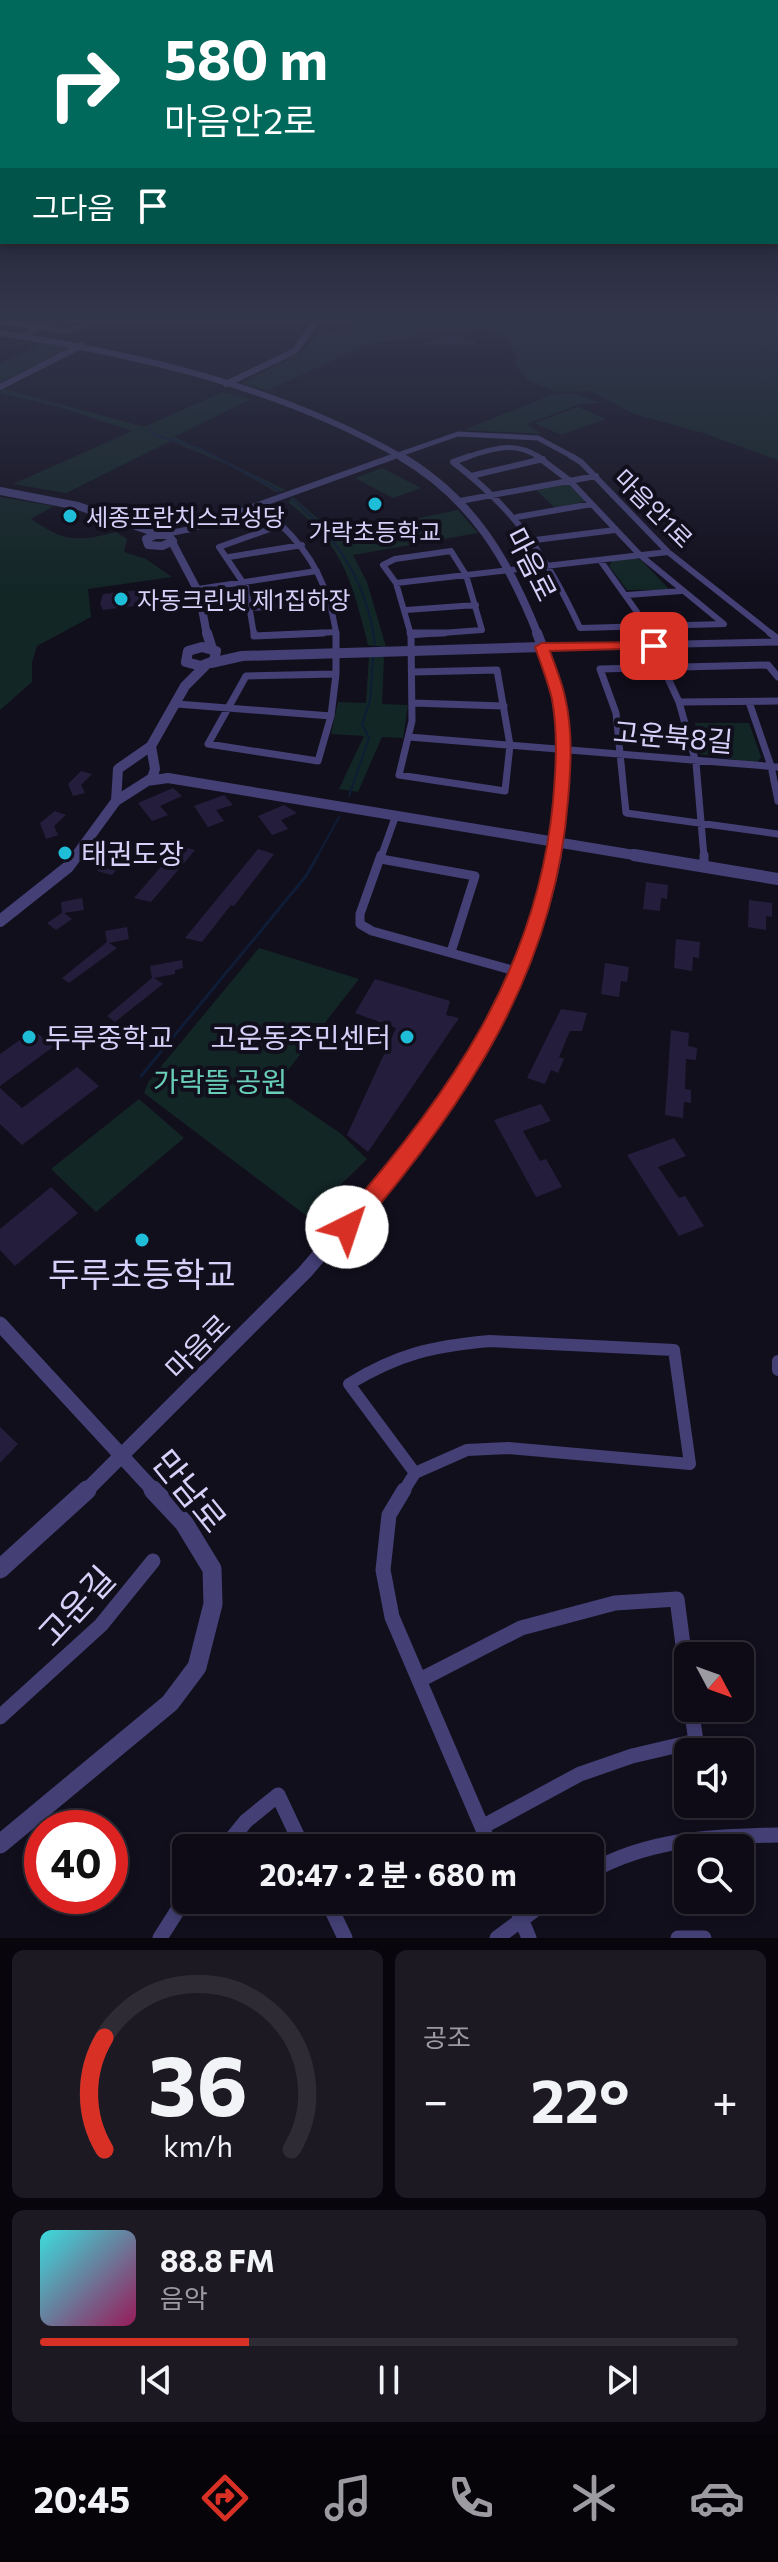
<!DOCTYPE html>
<html lang="ko">
<head>
<meta charset="utf-8">
<style>
  :root { --surface:#0e0b16; --page:#1c1923; --text:#f1f3f6; --muted:#9b9ba1; --line:#2e2b35; --accent:#d93025 }
  body { margin:0; font-family:Commissioner,"Noto Sans KR",sans-serif; background:var(--page); color:var(--text); height:100vh; display:flex; flex-direction:column; font-size:30px; white-space:nowrap }
  * { box-sizing:border-box; margin:0 }
  p { font-size:26px; color:var(--muted) }
  .icon { flex:none; width:44px; height:44px; fill:none; stroke:currentColor; stroke-width:2; stroke-linecap:round; stroke-linejoin:round }
  .map { position:relative; height:1938px; overflow:hidden }
  .side { display:flex; flex-direction:column; gap:12px; padding:12px; background:#08060c; flex:1 }
  .side>* { flex:none }
  .guide { position:absolute; left:0px; top:0px; width:778px; height:244px; box-shadow:0 4px 12px #0003,0 0 0 2px var(--line); background:#00695c; color:#fff; overflow:hidden }
  .needle { width:52px; rotate:131deg }
  .tools { position:absolute; left:674px; top:1642px; display:grid; gap:16px }
  .tools a { display:grid; place-items:center; width:80px; height:80px; border-radius:12px; background:var(--surface); box-shadow:0 4px 12px #0003,0 0 0 2px var(--line); font-size:40px }
  .speed { position:absolute; left:24px; top:1810px; display:flex; gap:16px; font-size:40px; font-weight:700; text-align:center }
  .speed>* { display:grid; place-content:center; width:104px; height:104px; border-radius:50%; background:var(--surface); box-shadow:0 4px 12px #0003,0 0 0 2px var(--line); line-height:1 }
  .speed .limit { border:12px solid #d22; background:#fff; color:#111 }
  .pin { position:absolute; display:grid; place-items:center; width:68px; height:68px; color:#fff; margin:-34px; border-radius:16px; box-shadow:0 4px 12px #0006 }
  .me { position:absolute; width:88px; margin:-44px; rotate:41deg; stroke-linejoin:round; filter:drop-shadow(0 0 6px #0008) }
  .turn { display:flex; align-items:center; gap:28px; height:168px; padding:0 32px; font-size:36px }
  .turn .icon { width:104px; height:104px; stroke-width:2.5 }
  .turn b { display:block; font-size:56px; line-height:68px }
  .then { display:flex; align-items:center; height:76px; padding:0 32px; background:#0003; gap:16px; font-size:30px }
  .big { font-size:60px; font-weight:700; line-height:1.1 }
  .side .tile { flex:1; display:flex; flex-direction:column; justify-content:center; gap:12px; min-width:0; padding:0 28px; border-radius:12px; background:var(--page) }
  .side .dial { align-items:center; gap:0 }
  .dial svg { height:208px; overflow:visible; fill:none; stroke:var(--line); stroke-width:7; stroke-linecap:round; text-anchor:middle }
  .dial text { fill:var(--text); stroke:none }
  .song { display:flex; align-items:center; gap:24px }
  .cover { width:96px; height:96px; border-radius:12px; background:linear-gradient(135deg,hsl(180 70% 55%),hsl(330 70% 35%)) }
  .played { height:8px; border-radius:4px; background:linear-gradient(90deg,var(--accent) 30%,var(--line) 30%) }
  .keys { display:flex; justify-content:space-around; direction:ltr }
  .heat { display:flex; justify-content:space-between; align-items:center; font-size:44px; direction:ltr }
  .side .tiles { flex:1; display:grid; gap:12px; grid-template-columns:1fr 1fr }
  .tile:last-child { grid-column:span 2 }
  .trip { position:absolute; left:172px; top:1834px; width:432px; height:80px; border-radius:12px; background:var(--surface); box-shadow:0 4px 12px #0003,0 0 0 2px var(--line); font-weight:700; line-height:80px; text-align:center }
  .tab-bar { display:flex; height:128px; justify-content:space-around; align-items:center; background:#060409; color:var(--muted) }
  .tab-bar .icon { width:56px; height:56px }
  .tab-bar .selected { color:var(--accent) }
  .tab-bar b { font-size:36px; color:var(--text) }
  .map>svg:first-child { display:block }
  .green { fill:#132626 }
  .lines { fill:none; stroke-linecap:round; stroke-linejoin:round }
  .stream-far1 { stroke:#0f1c36; stroke-width:2 }
  .stream { stroke:#0f1c36; stroke-width:3 }
  .building { fill:#251d3c }
  .minor-far5 { stroke:#444076; stroke-width:5 }
  .minor-far4 { stroke:#444076; stroke-width:6 }
  .minor-far3 { stroke:#444076; stroke-width:7 }
  .minor-far2 { stroke:#444076; stroke-width:9 }
  .minor-far1 { stroke:#444076; stroke-width:12 }
  .minor { stroke:#444076; stroke-width:15 }
  .tertiary-far5 { stroke:#444076; stroke-width:6 }
  .tertiary-far4 { stroke:#444076; stroke-width:8 }
  .tertiary-far3 { stroke:#444076; stroke-width:10 }
  .tertiary-far2 { stroke:#444076; stroke-width:12 }
  .tertiary-far1 { stroke:#444076; stroke-width:15 }
  .tertiary { stroke:#444076; stroke-width:19 }
  .route { fill:#d93025; stroke:#8d1f18; stroke-width:2 }
  .poi-dot { fill:#1ebed8; stroke:#120f1d; stroke-width:3 }
  .labels { text-anchor:middle; dominant-baseline:central; stroke-width:8; stroke-linejoin:round; paint-order:stroke }
  .far-street-label { font-size:24px; fill:#d7d1f9; stroke:#120f1d }
  .far-poi-label { font-size:24px; fill:#d7d1f9; stroke:#120f1d; text-anchor:start }
  .street-label { font-size:28px; fill:#d7d1f9; stroke:#120f1d }
  .poi-label { font-size:28px; fill:#d7d1f9; stroke:#120f1d; text-anchor:start }
  .park-label { font-size:28px; fill:#68ceb9; stroke:#120f1d }
  .near-poi-label { font-size:34px; fill:#d7d1f9; stroke:#120f1d }
  .near-street-label { font-size:34px; fill:#d7d1f9; stroke:#120f1d }
</style>
</head>
<body>
<div class="map">
<svg width="778" height="1938" viewBox="0 0 778 1938">
  <rect width="100%" height="100%" fill="#120f1d"/>
  <!-- green -->
  <path class="green" d="M326,318H778V460L703,433L634,414L591,391L555,392L528,380L517,367L515,352L506,338L484,328L419,333V337L369,344L267,391L242,383L302,352L320,333L351,330L354,321Z
    M43,342L66,349L0,383V364Z
    M2,388L144,427L223,392L251,399L174,437L286,490L276,492L229,465L171,441L66,493L13,484L132,431L59,407L0,393Z
    M554,394H577L599,403L580,404L527,424L542,434L464,430Z
    M578,407L606,419L562,435L534,423Z
    M382,468L421,488L393,498L355,478Z
    M564,485H571L586,501L555,508L536,490Z
    M0,497L54,506L31,519C65,542 76,542 116,532L127,539L124,552L146,559L172,577L88,589L91,617L37,646L32,662V682L0,710Z
    M293,497L337,535L458,510L478,533L353,555L367,582L386,647L368,645C352,581 343,544 288,502Z
    M633,558L641,560L670,590H627L609,566L612,561Z
    M369,657H384L382,704L408,705L403,738L382,737L358,792L339,789L364,736L331,734L338,702L366,703Z
    M695,723H749L761,757L757,763L700,754Z
    M259,948L359,979L274,1088L340,1133L367,1159L308,1217L144,1093L149,1081Z
    M139,1099L184,1138L96,1212L51,1169Z"/>
  <g class="lines">
    <!-- stream-far1 -->
    <path class="stream-far1" d="M151,428L153,434L201,449L280,491
      M291,498C338,538 368,583 375,645
      M349,796L369,738L362,724L370,700L373,658
      M317,857L339,817"/>
    <!-- stream -->
    <path class="stream" d="M141,1076L306,876L318,855"/>
  </g>
  <!-- building -->
  <path class="building" d="M448,334L476,342L475,344H423Z
    M140,590L142,605L103,610L100,604L103,594Z
    M81,771L92,774L81,785L85,793L73,796L68,784Z
    M173,788L182,796L160,806L168,815L152,821L138,803Z
    M224,795L233,805L216,810L224,821L208,827L194,806Z
    M284,805L297,813L281,820L288,829L272,835L258,816Z
    M55,811L66,815L54,826L58,835L46,839L40,823Z
    M117,846L132,849L112,875L97,871Z
    M179,846L195,850L151,902L134,898Z
    M258,849L274,854L234,906L231,905L202,942L185,938Z
    M646,882L668,885L667,899L661,898L660,911L643,909Z
    M82,898L84,910L64,913L72,919L56,930L47,923L62,913L61,902Z
    M749,900L772,903V917L766,916V930L748,927Z
    M127,927L129,939L109,943L117,948L69,983L62,978L107,942L105,931Z
    M676,939L700,942L699,958L693,957L692,971L674,968Z
    M182,960L183,968L175,970V974L154,978L163,984L115,1022L107,1016L152,978L150,966Z
    M605,963L629,967L627,982L621,981L619,997L601,994Z
    M375,979L450,1001L446,1015L459,1018L368,1152L347,1135L396,1028L355,1013Z
    M561,1009L587,1013L582,1031H570L559,1057L564,1059L558,1073L551,1070L545,1084L527,1078Z
    M34,1030L53,1047L0,1086V1054Z
    M671,1030L689,1033L688,1046L697,1048L696,1060L686,1059L685,1089L691,1090V1103L684,1102L683,1118L665,1115Z
    M77,1067L99,1086L22,1145L0,1124V1088L22,1108Z
    M541,1104L551,1121L523,1131L540,1161L546,1159L562,1187L536,1197L494,1120Z
    M674,1138L686,1156L658,1167L679,1198L685,1196L704,1226L679,1236L627,1155Z
    M51,1187L78,1213L15,1266L0,1250V1229Z
    M0,1427L18,1444L0,1463Z"/>
  <g class="lines">
    <!-- minor-far5 -->
    <path class="minor-far5" d="M0,322L67,331L90,323L65,318
      M23,336L57,318
      M389,458L458,434L538,438L575,458
      M464,458C491,449 515,440 540,458"/>
    <!-- minor-far4 -->
    <path class="minor-far4" d="M470,456L453,462C516,510 547,557 580,628L724,624L640,555L570,481L537,456
      M571,456L581,462L668,552L773,635
      M471,476L543,459
      M460,501L596,476
      M517,517L592,504
      M165,534L191,529L395,456
      M535,540L615,530
      M229,557L302,545
      M600,560L637,612L648,635
      M396,583L668,552
      M198,589L317,571
      M627,595L681,591
      M254,608L331,600
      M406,610L476,605
      M254,635L246,587L219,547L281,525C313,555 329,589 336,632
      M281,635L336,632
      M411,635L396,583L383,565L395,559L451,551L466,575L482,630L415,635"/>
    <!-- minor-far3 -->
    <path class="minor-far3" d="M254,633V636L323,633
      M336,633V674
      M410,633H444
      M647,633L679,702
      M770,633L778,639
      M411,635L412,721L399,775L505,791L510,745L497,670L413,672
      M542,647L778,642
      M336,674L331,716L318,761L208,744L246,676Z
      M778,677L768,665L600,669L616,713L626,813L778,834
      M749,702L771,766L778,801
      M412,703L504,706
      M177,704L331,716
      M409,737L778,767
      M381,857L396,815
      M704,857L696,763L679,702L778,701"/>
    <!-- minor-far2 -->
    <path class="minor-far2" d="M381,855L360,914V924L372,931L519,972
      M704,855V867
      M381,859L475,876L451,952"/>
    <!-- minor-far1 -->
    <path class="minor-far1" d="M490,1341L674,1350L690,1464L508,1448L467,1450L415,1473L349,1384C398,1354 433,1346 490,1341Z
      M778,1361V1370
      M403,1492L415,1473"/>
    <!-- minor -->
    <path class="minor" d="M404,1490L389,1515L383,1570L392,1617L491,1848
      M420,1680L521,1628L615,1603L677,1599L688,1683
      M0,1717L101,1625L153,1561
      M482,1827L580,1774L632,1756L696,1741L691,1708
      M224,1848L246,1821L278,1795L303,1848
      M590,1872C648,1839 713,1836 778,1835
      M327,1900L345,1938
      M513,1900L529,1938
      M160,1938L186,1897
      M497,1938L548,1900
      M678,1938H704"/>
    <!-- tertiary-far5 -->
    <path class="tertiary-far5" d="M0,333C140,355 280,387 403,458
      M226,384L295,351L318,318
      M0,387L82,345"/>
    <!-- tertiary-far4 -->
    <path class="tertiary-far4" d="M400,456C472,498 508,559 538,635
      M0,491L78,506L159,534
      M155,535H168L173,541L162,546L148,545L146,539Z
      M172,542L199,593L207,635"/>
    <!-- tertiary-far3 -->
    <path class="tertiary-far3" d="M207,633L212,649
      M537,633C567,707 568,779 556,857
      M202,647L216,651L214,661L201,666L186,662L188,651Z
      M211,663L242,656L542,647
      M147,781L168,778L646,857
      M116,801L118,769L151,746L185,686L206,665
      M75,857L116,801L152,778L155,769L151,746"/>
    <!-- tertiary-far2 -->
    <path class="tertiary-far2" d="M634,855L778,879
      M0,921L68,867L77,855
      M420,1138C483,1052 536,961 556,855"/>
    <!-- tertiary-far1 -->
    <path class="tertiary-far1" d="M0,1324L155,1492
      M85,1492L305,1272L422,1136"/>
    <!-- tertiary -->
    <path class="tertiary" d="M0,1569L87,1490
      M0,1844L170,1703L197,1667L213,1604L212,1569L184,1523L153,1490"/>
  </g>
  <!-- sky -->
  <linearGradient id="sky" x2="0" y2="1"><stop stop-color="#0a0810"/><stop offset="0.54" stop-color="#33374c"/><stop offset="1" stop-color="#33374c" stop-opacity="0"/></linearGradient>
  <rect width="778" height="589" fill="url(#sky)"/>
  <!-- route -->
  <path class="route" d="M654,642L661,646L659,648L550,651C555,666 562,682 565,697C573,731 571,765 568,800C555,972 465,1106 355,1234L347,1237L339,1234L336,1227L339,1220C449,1096 537,970 553,802C556,767 558,734 552,699C548,682 541,664 535,647L542,643Z"/>
  <!-- markers -->
  <g class="poi-dot">
    <circle cx="375" cy="504" r="8"/>
    <circle cx="70" cy="516" r="8"/>
    <circle cx="121" cy="599" r="8"/>
    <circle cx="65" cy="853" r="8"/>
    <circle cx="29" cy="1037" r="8"/>
    <circle cx="407" cy="1037" r="8"/>
    <circle cx="142" cy="1240" r="8"/>
  </g>
  <g class="labels">
    <!-- far-street labels -->
    <g class="far-street-label">
      <text transform="translate(654 508) rotate(45)">마음안1로</text>
    </g>
    <!-- far-poi labels -->
    <g class="far-poi-label">
      <text x="86" y="516">세종프란치스코성당</text>
      <text x="375" y="531" text-anchor="middle">가락초등학교</text>
      <text x="137" y="599">자동크린넷 제1집하장</text>
    </g>
    <!-- street labels -->
    <g class="street-label">
      <text transform="translate(532 564) rotate(63)">마음로</text>
      <text transform="translate(673 736) rotate(5)">고운북8길</text>
      <text transform="translate(197 1346) rotate(-45)">마음로</text>
    </g>
    <!-- poi labels -->
    <g class="poi-label">
      <text x="81" y="853">태권도장</text>
      <text x="45" y="1037">두루중학교</text>
      <text x="391" y="1037" text-anchor="end">고운동주민센터</text>
    </g>
    <!-- park labels -->
    <g class="park-label">
      <text x="220" y="1081">가락뜰 공원</text>
    </g>
    <!-- near-poi labels -->
    <g class="near-poi-label">
      <text x="142" y="1273">두루초등학교</text>
    </g>
    <!-- near-street labels -->
    <g class="near-street-label">
      <text transform="translate(191 1490) rotate(51)">만남로</text>
      <text transform="translate(75 1605) rotate(-47)">고운길</text>
    </g>
  </g>
</svg>
<div class="tools">
<a><svg class="needle" viewBox="-14 -14 28 28"><path d="M0-13l5 13h-10z" fill="#e53935"/><path d="M0 13l5-13h-10z" fill="#9b9ba1"/></svg></a>
<a><svg class="icon" aria-label="sound" viewBox="0 0 24 24"><path d="M4 9h4l5-4v14l-5-4H4zM17 9q2 3 0 6"/></svg></a>
<a><svg class="icon" aria-label="search" viewBox="0 0 24 24"><circle cx="10" cy="10" r="6"/><path d="M15 15l6 6"/></svg></a>
</div>
<div class="speed"><div class="limit">40</div></div>
<div class="pin" style="left:654px;top:646px;background:#d93025"><svg class="icon" aria-label="arrive" viewBox="0 0 24 24"><path d="M6 21V4h12l-3 4 3 4H6"/></svg></div>
<svg class="me" style="left:347px;top:1227px" viewBox="-20 -20 40 40"><circle r="19" fill="#fff"/><path d="M0-13L10 11 0 6-10 11z" fill="#d93025"/></svg>
<div class="trip">20:47 · 2 분 · 680 m</div>
<div class="guide">
<div class="turn"><svg class="icon" aria-label="right" viewBox="0 0 24 24"><path d="M7 20v-9h11M14 6l5 5-5 5"/></svg><div><b>580 m</b>마음안2로</div></div>
<div class="then">그다음<svg class="icon" aria-label="arrive" viewBox="0 0 24 24"><path d="M6 21V4h12l-3 4 3 4H6"/></svg></div>
</div>
</div>
<section class="side">
<div class="tiles">
<div class="tile dial"><svg viewBox="0 0 100 80">
<path d="M14 69A42 42 0 1 1 86 69"/>
<path d="M14 69A42 42 0 0 1 14 26" stroke="#d93025"/>
<text x="50" y="56" font-size="32" font-weight="700">36</text>
<text x="50" y="72" font-size="11">km/h</text>
</svg></div>
<div class="tile"><p>공조</p>
<div class="heat"><a>−</a><b class="big">22°</b><a>+</a></div>
</div>
<div class="tile">
<div class="song"><i class="cover"></i><div><b>88.8 FM</b><p>음악</p></div></div>
<div class="played"></div>
<div class="keys"><svg class="icon" aria-label="previous" viewBox="0 0 24 24"><path d="M18 5L8 12l10 7zM5 5v14"/></svg><svg class="icon" aria-label="pause" viewBox="0 0 24 24"><path d="M8 5v14M16 5v14"/></svg><svg class="icon" aria-label="next" viewBox="0 0 24 24"><path d="M6 5l10 7-10 7zM19 5v14"/></svg></div>
</div>
</div>
</section>
<nav class="tab-bar">
<b>20:45</b>
<svg class="icon selected" aria-label="directions" viewBox="0 0 24 24"><path d="M12 3l9 9-9 9-9-9zM9 14v-3h6M13 9l2 2-2 2"/></svg>
<svg class="icon" aria-label="music" viewBox="0 0 24 24"><path d="M9 18V5l10-2v13"/><circle cx="6" cy="18" r="3"/><circle cx="16" cy="16" r="3"/></svg>
<svg class="icon" aria-label="phone" viewBox="0 0 24 24"><path d="M5 4h4l2 5-3 2q2 4 5 5l2-3 5 2v4C11 20 4 13 5 4z"/></svg>
<svg class="icon" aria-label="climate" viewBox="0 0 24 24"><path d="M12 3v18M4 7l16 10M4 17L20 7"/></svg>
<svg class="icon" aria-label="car" viewBox="0 0 24 24"><path d="M5 17H2v-5l4-1 3-4h7l3 4 3 1v5h-3M9 17h6M6 11h13"/><circle cx="7" cy="17" r="2"/><circle cx="17" cy="17" r="2"/></svg>
</nav>
</body>
</html>
